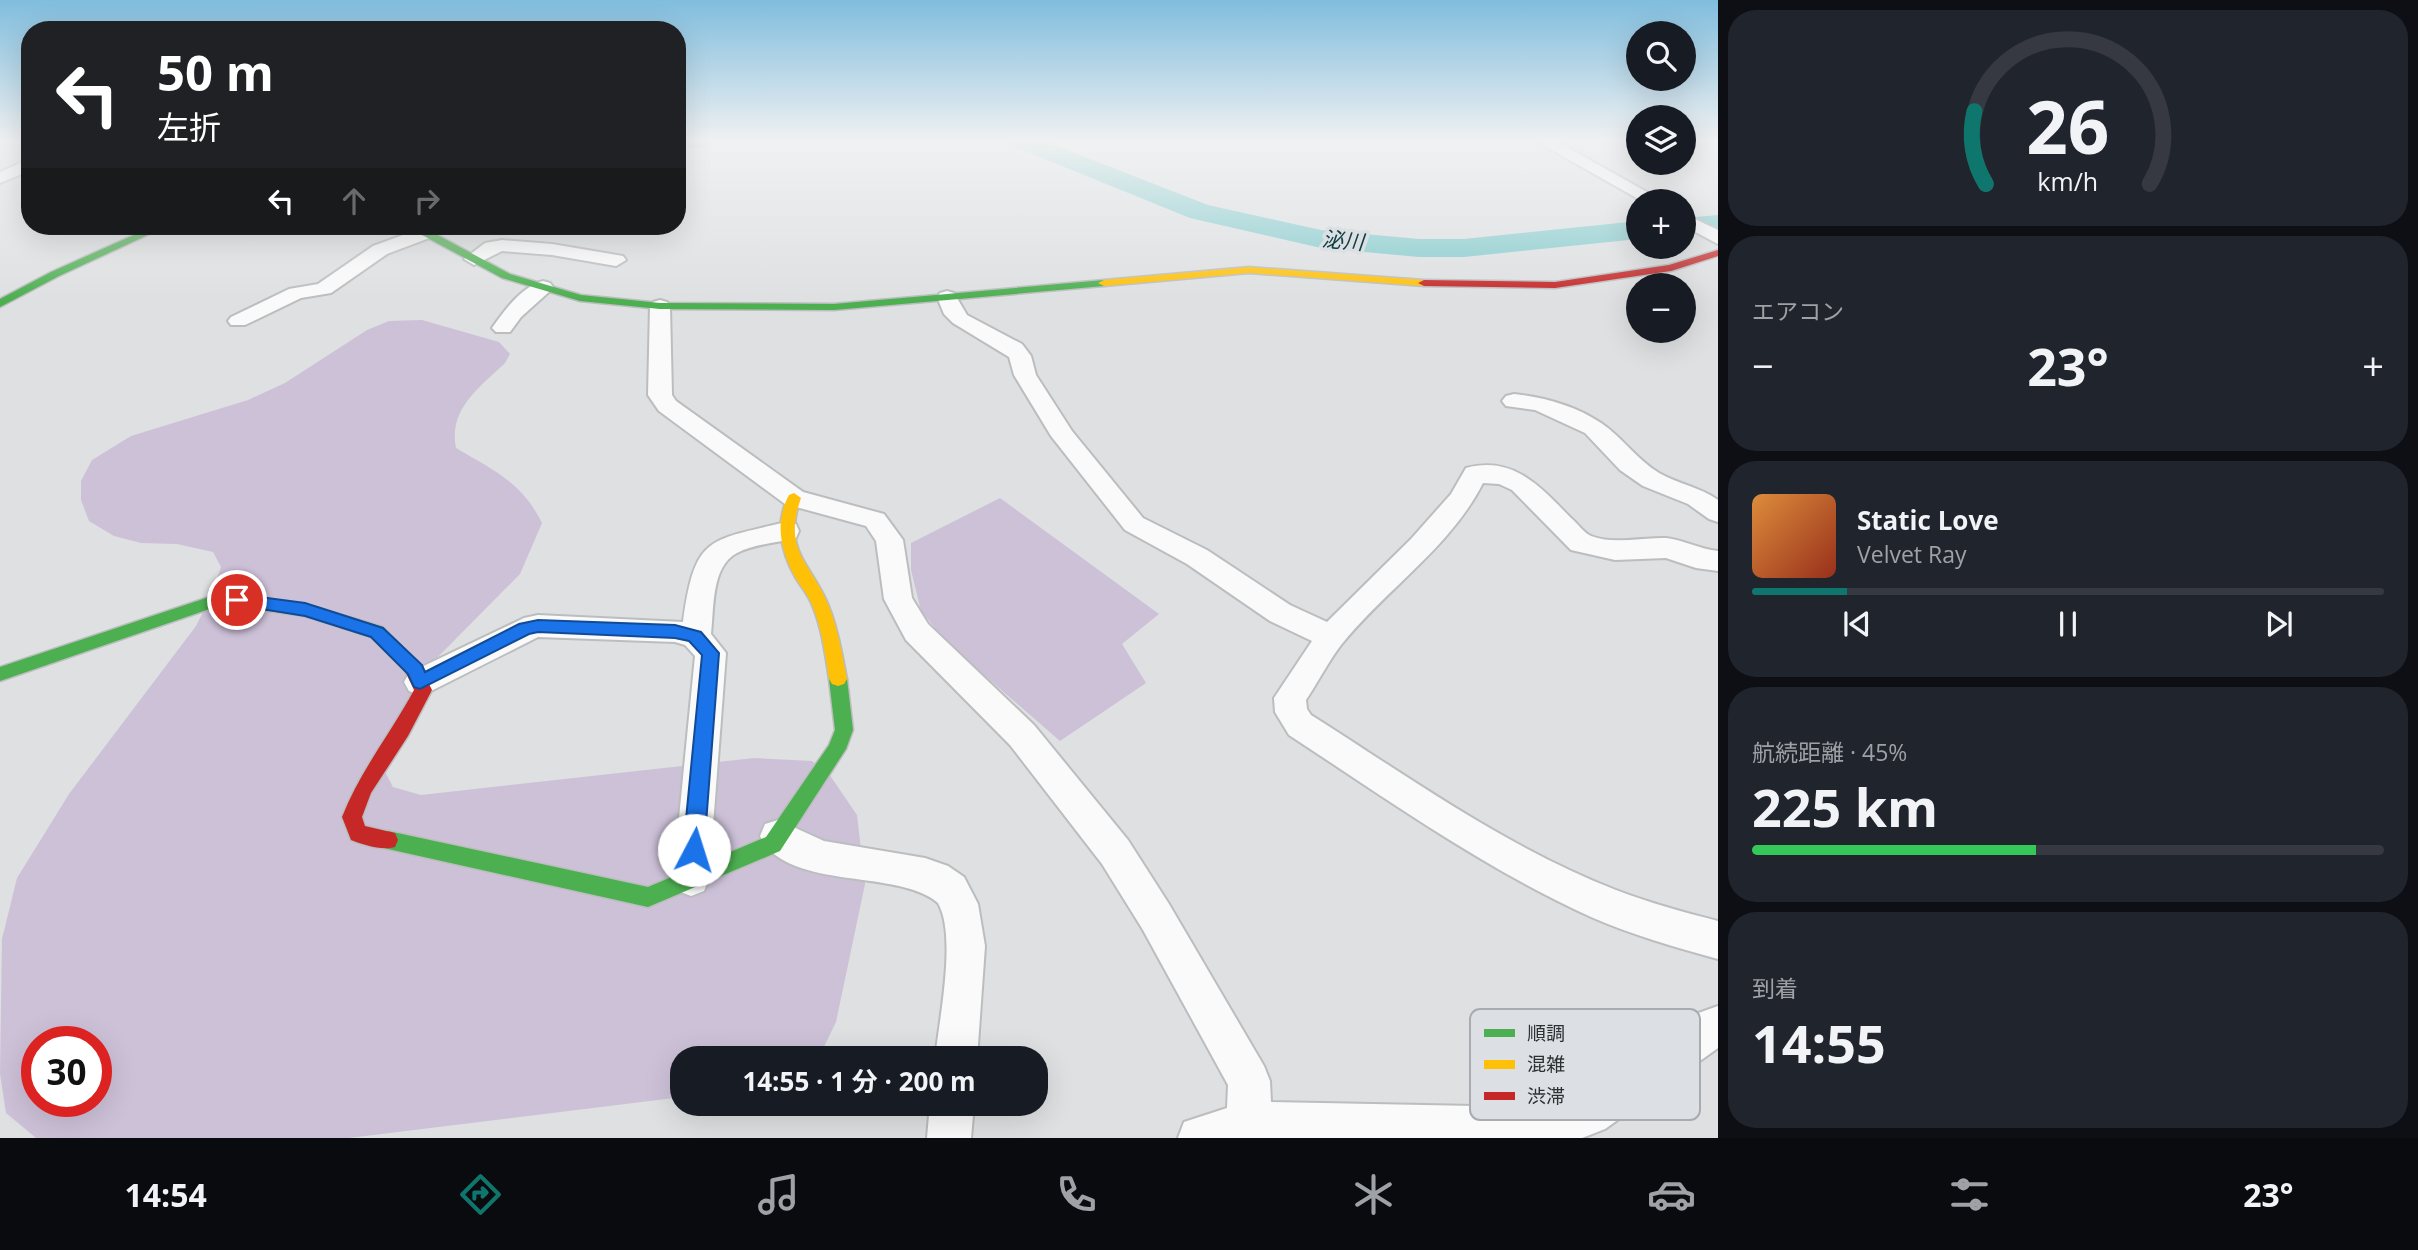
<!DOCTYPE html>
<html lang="ja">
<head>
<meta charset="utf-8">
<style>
  :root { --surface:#171b24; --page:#20242c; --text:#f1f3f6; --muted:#9ea1a6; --line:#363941; --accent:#0f766e }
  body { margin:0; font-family:"Open Sans","Noto Sans JP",sans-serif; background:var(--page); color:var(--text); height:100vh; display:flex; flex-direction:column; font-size:26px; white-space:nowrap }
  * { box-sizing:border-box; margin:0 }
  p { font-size:23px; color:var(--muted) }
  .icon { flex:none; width:38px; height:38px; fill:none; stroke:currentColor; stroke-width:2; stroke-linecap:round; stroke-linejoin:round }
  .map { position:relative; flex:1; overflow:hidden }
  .panel { display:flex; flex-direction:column; gap:10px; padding:10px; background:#0d0f14; width:700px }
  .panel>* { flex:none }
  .banner { position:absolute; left:21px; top:21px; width:665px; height:214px; border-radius:28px; box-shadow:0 7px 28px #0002; background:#202124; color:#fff; overflow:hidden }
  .tools { position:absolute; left:1626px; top:21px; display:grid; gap:14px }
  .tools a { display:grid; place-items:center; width:70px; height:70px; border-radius:50%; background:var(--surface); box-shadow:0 7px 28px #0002; font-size:35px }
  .speed { position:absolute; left:21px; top:1026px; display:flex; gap:14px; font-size:35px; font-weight:700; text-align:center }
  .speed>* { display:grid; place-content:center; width:91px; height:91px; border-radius:50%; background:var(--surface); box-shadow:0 7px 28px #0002; line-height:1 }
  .speed .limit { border:10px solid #d22; background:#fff; color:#111 }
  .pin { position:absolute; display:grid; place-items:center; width:60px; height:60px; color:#fff; margin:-30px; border:4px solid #fff; border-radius:50%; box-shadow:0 2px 7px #0007 }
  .me { position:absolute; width:77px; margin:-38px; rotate:5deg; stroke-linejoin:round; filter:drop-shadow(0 0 5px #0008) }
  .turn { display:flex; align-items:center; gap:24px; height:147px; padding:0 21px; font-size:32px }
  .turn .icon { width:91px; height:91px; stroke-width:2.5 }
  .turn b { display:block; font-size:49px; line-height:60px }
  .lanes { display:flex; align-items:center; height:66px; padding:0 21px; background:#0003; justify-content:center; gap:35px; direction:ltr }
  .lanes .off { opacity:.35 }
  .big { font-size:52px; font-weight:700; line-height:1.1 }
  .panel .tile { flex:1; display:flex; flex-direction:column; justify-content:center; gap:10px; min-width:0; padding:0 24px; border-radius:28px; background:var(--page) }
  .panel .dial { align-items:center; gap:0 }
  .dial svg { height:182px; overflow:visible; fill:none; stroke:var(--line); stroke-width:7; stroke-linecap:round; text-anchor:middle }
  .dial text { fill:var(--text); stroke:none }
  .song { display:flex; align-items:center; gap:21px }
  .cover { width:84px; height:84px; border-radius:10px; background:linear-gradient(135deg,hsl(30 70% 55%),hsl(10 70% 35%)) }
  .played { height:7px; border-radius:4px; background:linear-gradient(90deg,var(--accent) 15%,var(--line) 15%) }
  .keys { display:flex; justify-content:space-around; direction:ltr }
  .heat { display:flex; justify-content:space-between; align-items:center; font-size:38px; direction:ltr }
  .charge { height:10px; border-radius:5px; background:linear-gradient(90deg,#34c759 45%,var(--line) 0) }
  .trip { position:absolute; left:670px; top:1046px; width:378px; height:70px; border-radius:28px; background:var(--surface); box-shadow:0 7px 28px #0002; font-weight:700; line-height:70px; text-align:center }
  .dock { display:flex; height:112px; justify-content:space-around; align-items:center; background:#090b0e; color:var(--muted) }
  .dock .icon { width:49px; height:49px }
  .dock .on { color:var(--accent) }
  .dock b { font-size:32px; color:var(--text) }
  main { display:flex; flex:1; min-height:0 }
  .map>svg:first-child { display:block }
  .green { fill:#cdc1d8; fill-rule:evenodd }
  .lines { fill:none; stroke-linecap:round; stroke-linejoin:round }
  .river { fill:#84cbcc; fill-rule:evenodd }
  .street-casing { stroke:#bbbdbe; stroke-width:4 }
  .fast-casing { stroke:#bbbdbe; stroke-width:3 }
  .slow-casing { stroke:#bbbdbe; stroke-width:3 }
  .jam-casing { stroke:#bbbdbe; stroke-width:3 }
  .street { fill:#fafafb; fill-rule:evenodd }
  .fast { fill:#4caf50; fill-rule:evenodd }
  .slow { fill:#ffc107; fill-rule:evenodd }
  .jam { fill:#c62828; fill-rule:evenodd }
  .route { fill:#1a73e8; stroke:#114b97; stroke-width:2 }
  .labels { text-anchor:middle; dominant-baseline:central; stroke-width:7; stroke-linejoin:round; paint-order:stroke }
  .far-water-label { font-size:21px; font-style:italic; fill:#104041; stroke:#dce0e4 }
  .key { fill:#dce0e4; stroke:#a8abaf; stroke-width:2 }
  .key-label { font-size:19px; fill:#2f3032 }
</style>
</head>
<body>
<main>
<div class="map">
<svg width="1718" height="1138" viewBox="0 0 1718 1138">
  <rect width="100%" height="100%" fill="#dee0e2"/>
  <!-- green -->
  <path class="green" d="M422,320L499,342L510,354L505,363C480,387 448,409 456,448C493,470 522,482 542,523L520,574L428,667L378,759L393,787L421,795L754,758L812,761L829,774L857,815L865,884L836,1022L818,1059H682V1097L349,1138H36L6,1113L0,1074L2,939L17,878L69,794L196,626L212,594L221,567L213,552L177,544L141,543L114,536L89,521L81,500V481L92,460L131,436L248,400L285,383L367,330L389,321ZM37,1041H96V1101H37Z
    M1000,498L1159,614L1122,644L1146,683L1060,741L947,643L921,611L911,570V543Z"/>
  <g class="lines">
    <!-- river -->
    <path class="river" d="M677,141H714L711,146L677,150Z
      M1010,141H1044L1208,205L1321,230L1419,239H1464L1638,221V239L1464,257H1419L1321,248L1190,218L1013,146Z
      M1718,215V233L1684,234V218Z"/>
    <!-- street casing -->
    <g class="street-casing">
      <path id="street" d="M1536,141H1556L1663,201H1642Z
        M23,162L30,165L29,171L0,183V172Z
        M1684,214L1718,230V244L1684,226Z
        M425,227L432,229L434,233L432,237L387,254L331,293L301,298L245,325H231L228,321L231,317L289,289L318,284L373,246Z
        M502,240L552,244L623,256L626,260L616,266L552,255L502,251L474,265L464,259L485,243Z
        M543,281L550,283L553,287L550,291L521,317L510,332H496L492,328C504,311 522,286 543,281Z
        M947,291L954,293L967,315L1022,344L1031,356L1036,375L1072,431L1143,518L1207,550L1290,605L1327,622L1411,539L1451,494L1466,468C1514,455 1541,488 1571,518C1577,523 1584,533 1591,536C1615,545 1642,537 1666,538C1683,540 1700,549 1718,551V571L1696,568L1666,558L1615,560L1571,550L1512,490L1499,484L1483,483C1450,548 1386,589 1341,645C1328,662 1318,682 1306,700L1307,709L1311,715C1409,777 1507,848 1616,890C1650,903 1683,912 1718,921V959C1675,947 1632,935 1591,917C1483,868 1387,799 1289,735L1275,712L1274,698L1312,641L1270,621L1187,564L1125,530L1051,436L1014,375L1009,357L953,323L944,314L937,297L940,293Z
        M660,300L667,302L670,306L672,395L676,401L803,492L884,514L903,540L912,598L928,624L1034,725L1128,840L1169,904L1264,1066L1270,1081L1271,1102L1532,1107L1580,1095L1690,1016L1718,1006V1048L1605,1129L1582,1138H1178L1184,1122L1227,1108L1228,1085L1143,930L1102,864L1010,745L906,640L884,599L876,541L866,526L785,504L659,411L648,395L650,306L653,302Z
        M1514,394C1543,397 1576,406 1601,423C1622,437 1636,459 1659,473C1678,484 1700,487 1718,500V522L1709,519L1688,504L1643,486L1620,470L1585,433L1535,410L1506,406L1502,401L1506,396Z
        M786,522L796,524L799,531L796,538C777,543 754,544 737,553C711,566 714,609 711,634L726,653L709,879L704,891L691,896L678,891L673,879L695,656L685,645L675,642L538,637L431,691L420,695L409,691L404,682L409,673L524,618L538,615L683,622C695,535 708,541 786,522Z
        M778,820L824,841L925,858L948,866L964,877L978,904L985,946L977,1059H935C939,1020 957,936 938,903C898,868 786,892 760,836L765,824Z
        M930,1104H974L971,1138H927Z"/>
    </g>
    <!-- fast casing -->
    <g class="fast-casing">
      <path id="fast" d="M154,226H167L59,276L0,307V299L51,272Z
        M399,226H413L432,232L510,274L581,295L660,303L834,304L1104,280L1110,283L1104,286L834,310L660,309L580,301L502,278L424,236Z
        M221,593L305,604L383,627L421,667L418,672L412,674L406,672L371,637L305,616L221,605L0,681V667Z
        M838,672L844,674L847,679L853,730L846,749L780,851L648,907L388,849L381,847L378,840L381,833L388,831L648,887L766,837L829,745L835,730L829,679L832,674Z"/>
    </g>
    <!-- slow casing -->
    <g class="slow-casing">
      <path id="slow" d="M1249,267L1424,280L1430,283L1424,286L1249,273L1104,286L1098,283L1104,280Z
        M794,493L801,498C782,551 811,563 828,604C838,628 842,654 847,679L844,684L838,686L832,684L829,679C825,654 822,629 812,605C808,595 801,587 795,577C781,552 774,522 789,495Z"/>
    </g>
    <!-- jam casing -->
    <g class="jam-casing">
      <path id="jam" d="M1718,250V256L1671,271L1555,288L1424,286L1418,283L1424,280L1555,282L1669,265Z
        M412,660L418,662L432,690L408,736L371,793L362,817L365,826L395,833L398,840L395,847C382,851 364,845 351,840L342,817C360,771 391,733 414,690L403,667L406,662Z"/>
    </g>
    <!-- street -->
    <use href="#street" class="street"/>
    <!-- fast -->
    <use href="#fast" class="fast"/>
    <!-- slow -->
    <use href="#slow" class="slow"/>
    <!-- jam -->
    <use href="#jam" class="jam"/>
  </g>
  <!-- sky -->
  <linearGradient id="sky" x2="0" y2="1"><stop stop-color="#80bddd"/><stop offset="0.47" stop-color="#f0f1f2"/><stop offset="1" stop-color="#f0f1f2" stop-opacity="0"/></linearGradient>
  <rect width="1718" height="300" fill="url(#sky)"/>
  <!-- route -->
  <path class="route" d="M237,594L305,603L383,628L422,665L425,672L519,624L538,620L675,625L701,632L719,653L704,850L701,857L694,859L686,857L683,850L702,655L689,641L675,638L538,632L529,634L420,689L414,687L408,674L371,637L305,616L231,604L229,600Z"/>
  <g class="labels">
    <!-- far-water labels -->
    <g class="far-water-label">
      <text transform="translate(1343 240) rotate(5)">泌川</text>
    </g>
  </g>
  <!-- legend -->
  <rect x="1470" y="1009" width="230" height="111" rx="10" class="key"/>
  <rect x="1484" y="1029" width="31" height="8" fill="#4caf50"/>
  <rect x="1484" y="1060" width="31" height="9" fill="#ffc107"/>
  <rect x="1484" y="1092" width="31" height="8" fill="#c62828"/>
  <g class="key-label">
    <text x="1527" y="1040">順調</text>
    <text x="1527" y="1071">混雑</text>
    <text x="1527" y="1103">渋滞</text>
  </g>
</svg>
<div class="tools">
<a><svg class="icon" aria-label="search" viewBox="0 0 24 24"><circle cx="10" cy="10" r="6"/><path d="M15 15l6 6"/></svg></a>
<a><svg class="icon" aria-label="layers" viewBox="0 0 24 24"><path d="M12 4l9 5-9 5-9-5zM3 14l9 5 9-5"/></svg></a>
<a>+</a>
<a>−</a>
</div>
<div class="speed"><div class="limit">30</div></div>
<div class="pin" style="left:237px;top:600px;background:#d93025"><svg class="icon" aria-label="arrive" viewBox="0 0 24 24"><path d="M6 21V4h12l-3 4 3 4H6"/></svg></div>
<svg class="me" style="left:694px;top:850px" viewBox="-20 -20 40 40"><circle r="19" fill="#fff"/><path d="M0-13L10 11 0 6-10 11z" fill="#1a73e8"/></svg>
<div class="trip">14:55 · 1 分 · 200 m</div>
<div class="banner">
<div class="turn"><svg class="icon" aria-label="left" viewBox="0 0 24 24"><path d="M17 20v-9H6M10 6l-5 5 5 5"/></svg><div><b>50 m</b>左折</div></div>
<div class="lanes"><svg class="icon" aria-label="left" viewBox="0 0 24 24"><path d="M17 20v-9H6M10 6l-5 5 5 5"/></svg><svg class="icon off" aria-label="ahead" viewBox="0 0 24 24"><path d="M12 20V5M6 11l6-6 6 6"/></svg><svg class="icon off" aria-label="right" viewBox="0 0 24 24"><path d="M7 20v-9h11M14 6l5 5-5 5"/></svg></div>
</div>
</div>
<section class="panel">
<div class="tile dial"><svg viewBox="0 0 100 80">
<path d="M14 69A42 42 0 1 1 86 69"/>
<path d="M14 69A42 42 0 0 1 9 37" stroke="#0f766e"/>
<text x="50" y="56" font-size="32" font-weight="700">26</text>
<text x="50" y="72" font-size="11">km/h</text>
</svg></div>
<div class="tile"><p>エアコン</p>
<div class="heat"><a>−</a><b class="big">23°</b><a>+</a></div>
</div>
<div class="tile">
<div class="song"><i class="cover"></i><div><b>Static Love</b><p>Velvet Ray</p></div></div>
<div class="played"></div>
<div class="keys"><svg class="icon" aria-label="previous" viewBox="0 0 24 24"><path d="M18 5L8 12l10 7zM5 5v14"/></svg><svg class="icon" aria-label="pause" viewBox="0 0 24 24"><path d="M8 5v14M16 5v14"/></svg><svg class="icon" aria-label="next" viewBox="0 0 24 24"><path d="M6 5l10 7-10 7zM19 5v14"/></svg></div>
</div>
<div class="tile"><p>航続距離 · 45%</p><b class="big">225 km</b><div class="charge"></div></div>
<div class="tile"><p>到着</p><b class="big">14:55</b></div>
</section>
</main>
<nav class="dock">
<b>14:54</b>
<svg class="icon on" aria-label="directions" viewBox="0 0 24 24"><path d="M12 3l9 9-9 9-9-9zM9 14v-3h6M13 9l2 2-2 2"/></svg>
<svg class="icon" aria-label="music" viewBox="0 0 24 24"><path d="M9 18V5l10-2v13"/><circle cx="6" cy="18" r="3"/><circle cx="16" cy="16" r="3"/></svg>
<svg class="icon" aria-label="phone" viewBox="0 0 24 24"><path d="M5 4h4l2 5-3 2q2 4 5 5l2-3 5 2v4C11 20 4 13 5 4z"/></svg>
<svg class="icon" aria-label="climate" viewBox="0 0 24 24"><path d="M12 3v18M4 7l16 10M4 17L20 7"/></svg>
<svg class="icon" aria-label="car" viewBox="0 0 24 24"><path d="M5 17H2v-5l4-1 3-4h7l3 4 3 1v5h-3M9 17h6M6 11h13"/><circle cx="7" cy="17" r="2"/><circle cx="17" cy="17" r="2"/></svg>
<svg class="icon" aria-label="filters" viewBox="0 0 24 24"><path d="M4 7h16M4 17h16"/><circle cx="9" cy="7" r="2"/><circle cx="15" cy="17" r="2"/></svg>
<b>23°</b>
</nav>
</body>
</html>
